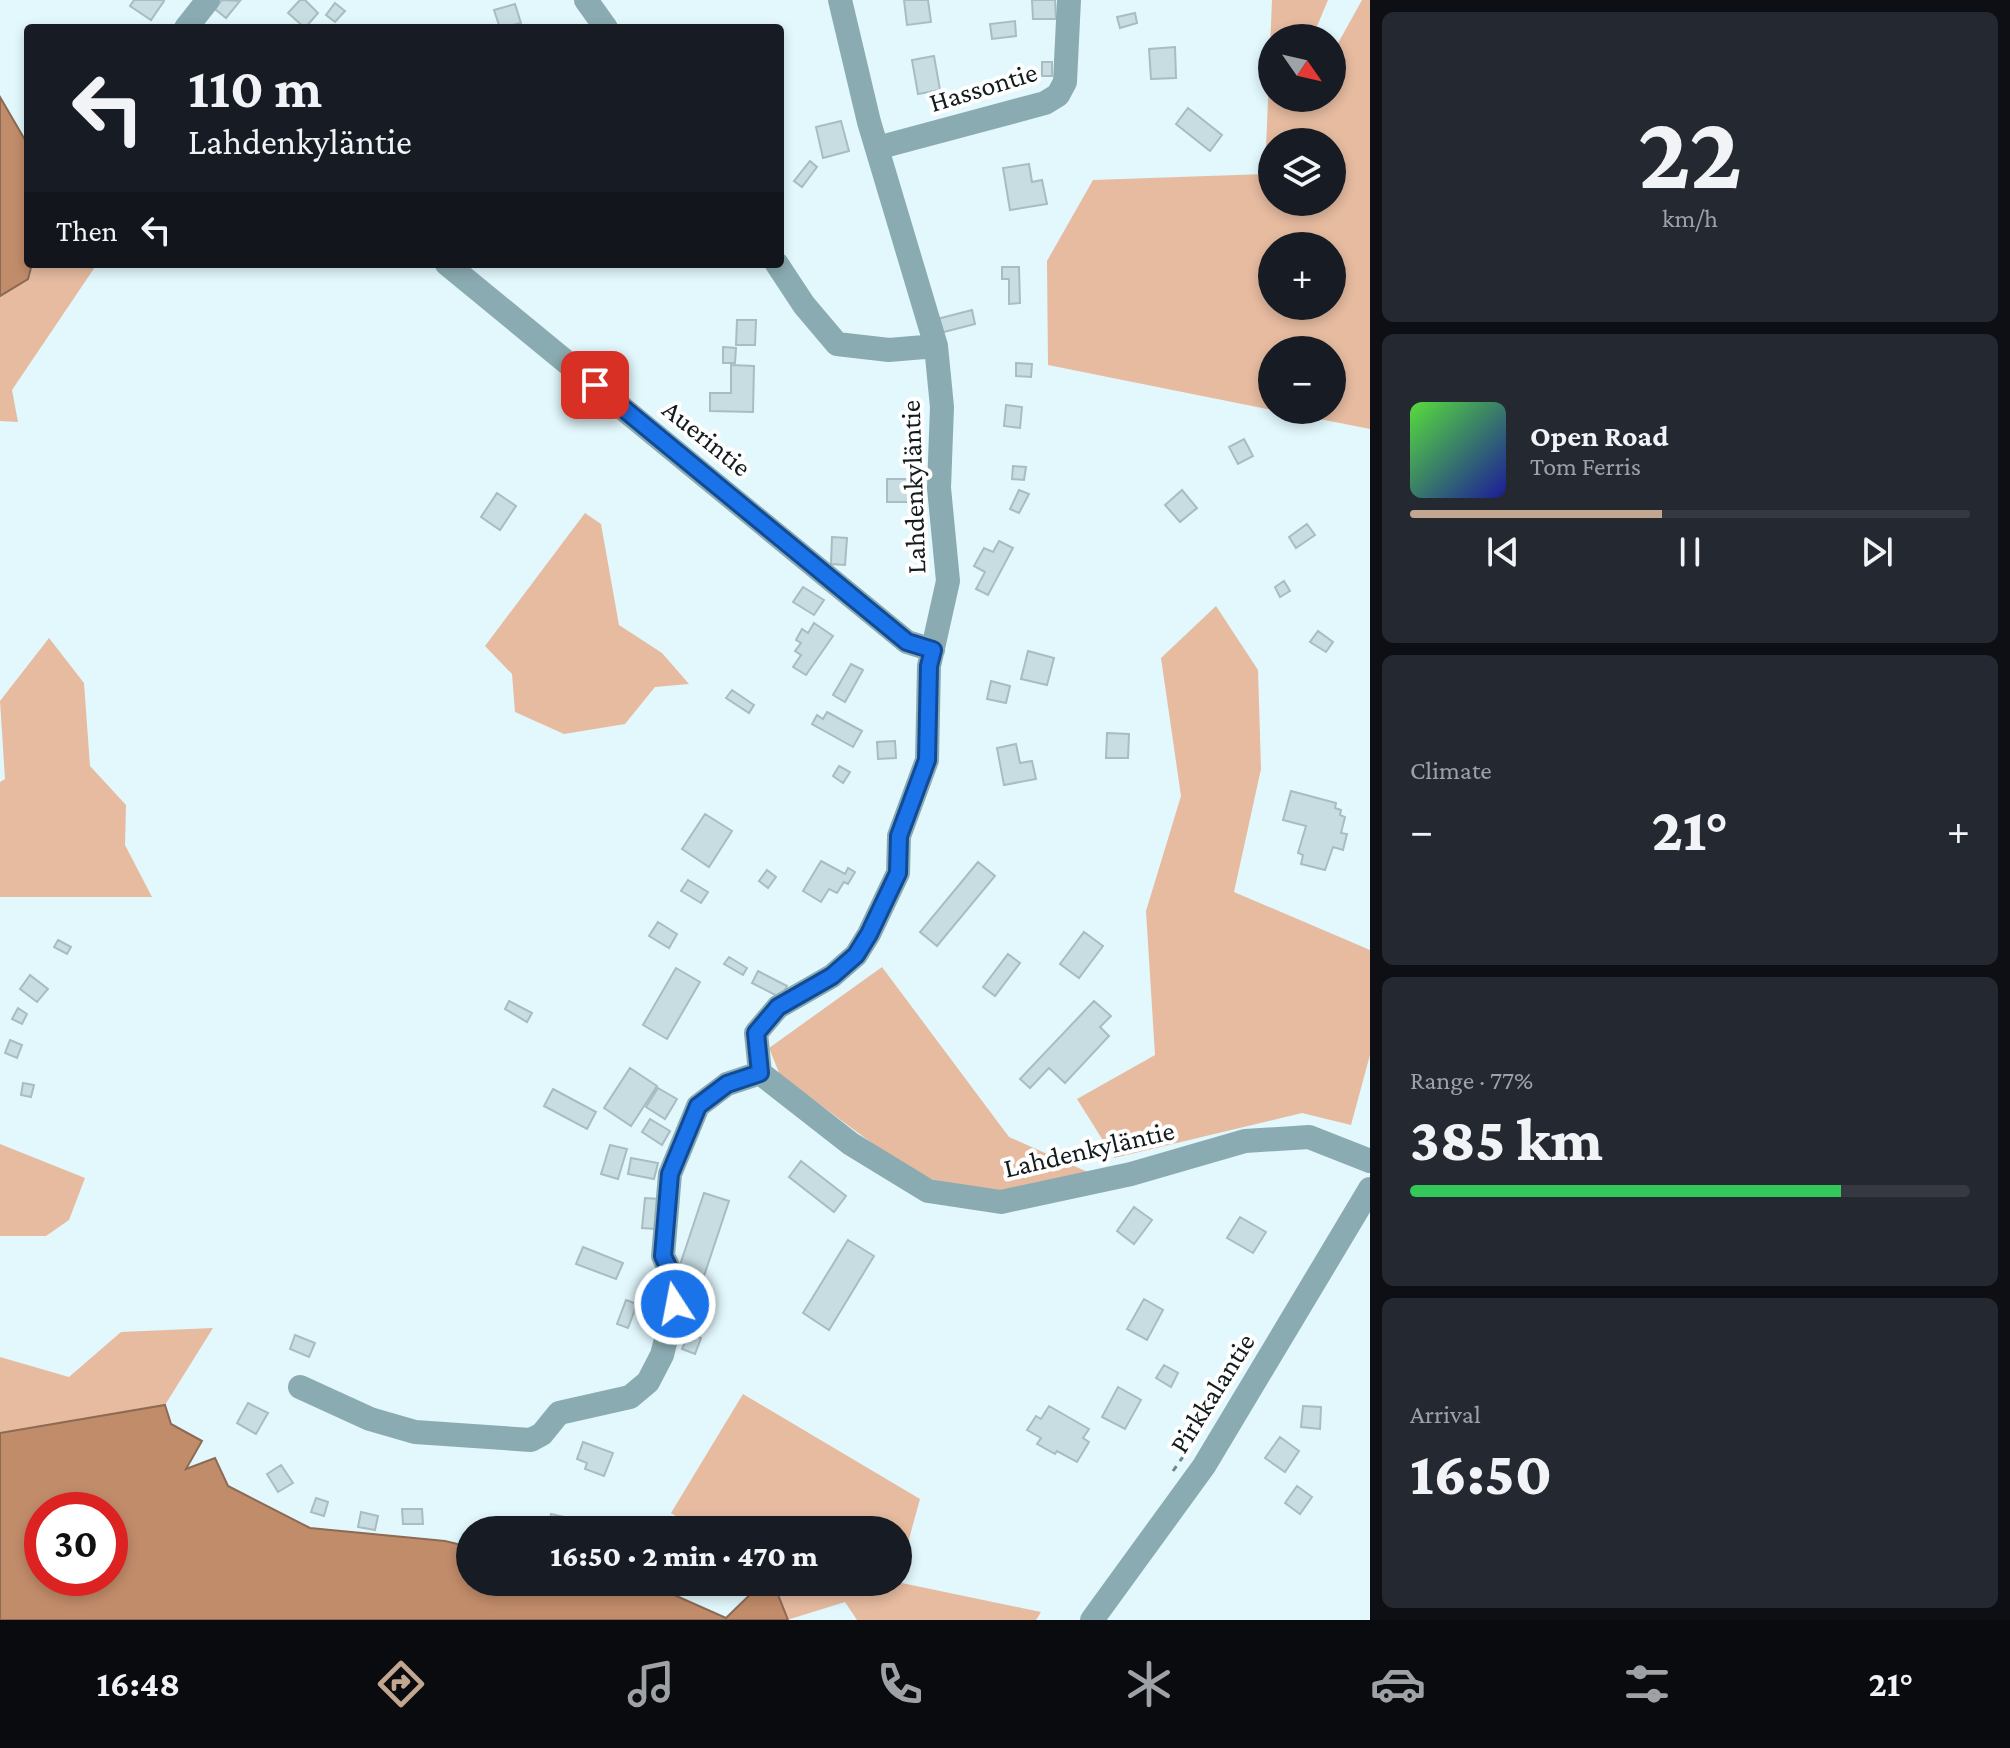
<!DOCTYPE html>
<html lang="en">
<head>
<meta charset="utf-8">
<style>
  :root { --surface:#171b24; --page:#242831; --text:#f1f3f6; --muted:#9ea1a6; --line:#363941; --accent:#c2a68f }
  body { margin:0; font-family:"Crimson Pro",serif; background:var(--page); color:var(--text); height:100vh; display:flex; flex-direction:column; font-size:30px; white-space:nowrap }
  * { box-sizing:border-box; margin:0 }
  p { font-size:26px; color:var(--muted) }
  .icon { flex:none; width:44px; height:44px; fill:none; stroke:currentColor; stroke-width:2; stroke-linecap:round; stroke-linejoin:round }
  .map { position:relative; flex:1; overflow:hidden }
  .side { display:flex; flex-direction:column; gap:12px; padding:12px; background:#0d0f14; width:640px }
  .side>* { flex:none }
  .top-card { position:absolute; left:24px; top:24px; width:760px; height:244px; border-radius:8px; box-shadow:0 4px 12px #0003; background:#171b24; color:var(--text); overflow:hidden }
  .needle { width:52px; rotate:124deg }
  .tools { position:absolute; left:1258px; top:24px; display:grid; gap:16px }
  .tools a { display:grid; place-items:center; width:88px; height:88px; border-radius:50%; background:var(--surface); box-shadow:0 4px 12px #0003; font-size:40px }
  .speed { position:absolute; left:24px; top:1492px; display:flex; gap:16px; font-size:40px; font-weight:700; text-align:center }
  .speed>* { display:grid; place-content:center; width:104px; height:104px; border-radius:50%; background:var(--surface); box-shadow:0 4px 12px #0003; line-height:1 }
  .speed .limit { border:12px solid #d22; background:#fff; color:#111 }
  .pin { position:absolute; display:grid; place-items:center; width:68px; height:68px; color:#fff; margin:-34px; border-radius:16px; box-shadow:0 4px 12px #0006 }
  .me { position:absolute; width:88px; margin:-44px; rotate:349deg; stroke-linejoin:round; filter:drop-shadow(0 0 6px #0008) }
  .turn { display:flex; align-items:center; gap:28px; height:168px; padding:0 32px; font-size:36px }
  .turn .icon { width:104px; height:104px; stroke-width:2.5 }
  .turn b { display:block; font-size:56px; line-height:68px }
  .then { display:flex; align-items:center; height:76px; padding:0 32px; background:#0003; gap:16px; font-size:30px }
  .big { font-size:60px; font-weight:800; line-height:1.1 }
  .side .tile { flex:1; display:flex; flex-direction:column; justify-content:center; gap:12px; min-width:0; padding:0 28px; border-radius:12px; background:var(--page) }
  .side .dial { align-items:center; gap:0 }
  .dial b { font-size:104px; line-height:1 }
  .song { display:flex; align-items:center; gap:24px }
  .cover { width:96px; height:96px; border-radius:12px; background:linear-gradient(135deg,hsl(110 70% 55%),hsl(240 70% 35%)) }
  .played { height:8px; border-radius:4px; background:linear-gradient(90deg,var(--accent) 45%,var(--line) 45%) }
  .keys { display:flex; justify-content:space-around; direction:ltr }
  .heat { display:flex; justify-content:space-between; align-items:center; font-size:44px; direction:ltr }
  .charge { height:12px; border-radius:6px; background:linear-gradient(90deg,#34c759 77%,var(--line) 0) }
  .trip { position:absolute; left:456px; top:1516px; width:456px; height:80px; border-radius:40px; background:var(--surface); box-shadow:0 4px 12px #0003; font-weight:800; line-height:80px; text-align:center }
  .dock { display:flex; height:128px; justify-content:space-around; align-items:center; background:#090b0e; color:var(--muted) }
  .dock .icon { width:56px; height:56px }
  .dock .on { color:var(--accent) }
  .dock b { font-size:36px; color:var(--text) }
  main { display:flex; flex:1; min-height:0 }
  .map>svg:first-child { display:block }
  .green { fill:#e6bba0; fill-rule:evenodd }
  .water { fill:#c18c6a; stroke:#8d6a53; stroke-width:2; fill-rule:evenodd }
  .building { fill:#c8dde2; stroke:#a8bcc1; stroke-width:2 }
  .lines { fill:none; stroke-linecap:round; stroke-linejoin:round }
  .path { stroke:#758487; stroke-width:3; stroke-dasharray:6 6; stroke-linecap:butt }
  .minor { stroke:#8babb2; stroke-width:24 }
  .route-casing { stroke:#114b97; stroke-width:20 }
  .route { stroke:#1a73e8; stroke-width:14 }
  .labels { text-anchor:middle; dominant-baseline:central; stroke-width:8; stroke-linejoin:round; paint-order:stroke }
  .street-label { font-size:28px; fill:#131b1d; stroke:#fff }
</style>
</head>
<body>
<main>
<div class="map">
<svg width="1370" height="1620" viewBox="0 0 1370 1620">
  <rect width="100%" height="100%" fill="#e2f8fd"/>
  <!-- green -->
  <path class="green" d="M1272,0H1328L1312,38H1272V98H1332V54L1362,0H1370V429L1274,410H1332V350H1272V410L1048,365L1047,261L1093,180L1265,174ZM1272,142H1332V202H1272ZM1272,246H1332V306H1272Z
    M32,264H97L12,390L18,422L0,421V296L27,279Z
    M585,513L601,524L619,625L662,653L689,684L655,687L625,724L564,734L515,712L512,674L485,646Z
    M1216,606L1258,670L1261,769L1234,892L1370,950V1055L1351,1125L1302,1113L1114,1158L1077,1099L1155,1055L1146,911L1181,796L1161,658Z
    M49,638L84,683L90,766L126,805L125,845L152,897H0V782L5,779L0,701Z
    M882,967L1009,1137L1092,1174L994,1195L915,1175L780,1075L769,1048Z
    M0,1144L85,1178L69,1220L46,1236H0Z
    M213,1328L165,1405L0,1433V1357L69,1377L121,1332Z
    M743,1394L920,1499L898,1579V1530H698L671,1513Z
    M773,1582H897L1041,1612L1036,1620H857L845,1602L787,1620Z"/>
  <!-- water -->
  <path class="water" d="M0,97L28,145V264H32L28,279L0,296Z
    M165,1405L171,1424L202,1441L186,1469L215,1458L228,1486L310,1528L445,1541L470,1547V1582H645L726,1618L763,1582H773L788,1620H0V1433ZM42,1510H110V1578H42Z"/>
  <!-- building -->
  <path class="building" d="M134,0H163L164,1L151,20L130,6Z
    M222,0L240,1L226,18L215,9Z
    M300,0H305L318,13L305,28L288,13Z
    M904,0H928L931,22L907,25Z
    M1032,0H1055L1056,19H1033Z
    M335,3L345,11L335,22L326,15Z
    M515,4L521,23L500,28L494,10Z
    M1135,13L1137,23L1120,28L1117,17Z
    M1015,21L1016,36L992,39L990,24Z
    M1175,47L1176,78L1151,79L1149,49Z
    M934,56L940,90L918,94L912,60Z
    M1042,62H1052V76H1042Z
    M1188,108L1222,135L1210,151L1176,124Z
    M841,121L849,151L823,158L816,127Z
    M810,161L817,167L802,187L794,181Z
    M1029,164L1032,182L1042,180L1047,204L1010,210L1003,168Z
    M1002,267H1019L1020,303L1009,304V279H1002Z
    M972,310L975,324L940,333L937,319Z
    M737,320H756L755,345H736Z
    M723,347L736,348L735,363H723Z
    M603,357L628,376L616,391L592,372Z
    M1016,363L1032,364L1031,377L1016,376Z
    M731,365L754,366L753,412L710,411V393H731Z
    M1006,405L1022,407L1020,428L1004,426Z
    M1244,439L1253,456L1238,464L1229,447Z
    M1013,466L1026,467L1024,480L1012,479Z
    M887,479H921V502H887Z
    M1019,490L1029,494L1019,513L1010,509Z
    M1182,490L1197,508L1180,522L1165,505Z
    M497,493L516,506L500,530L481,517Z
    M1307,524L1315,535L1296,548L1289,537Z
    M832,537L847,538L845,565L831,564Z
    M999,541L1013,548L988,595L976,589L985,572L974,566L984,548L993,552Z
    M1284,581L1290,591L1280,597L1275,587Z
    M803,587L824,600L814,615L793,602Z
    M814,623L833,636L806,675L793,667L801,655L795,651L801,643L796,640L802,629L808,633Z
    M1318,631L1333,642L1326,652L1310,642Z
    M1028,651L1054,658L1047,685L1021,679Z
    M851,664L863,670L845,702L833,695Z
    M991,681L1010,686L1006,703L987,699Z
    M732,690L754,705L749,713L726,698Z
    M827,712L862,731L853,747L812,724L817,715L823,719Z
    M1107,733L1129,734L1128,758H1106Z
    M895,741L896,758L878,759L877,742Z
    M1016,744L1020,763L1032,761L1036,779L1004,785L997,748Z
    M839,766L850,772L843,783L833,776Z
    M1291,791L1336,803L1335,808L1341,810L1340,815L1345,817L1341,833L1347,834L1343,850L1333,847L1325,870L1301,864L1303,855L1298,853L1306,826L1283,820Z
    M705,814L732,831L709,867L682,849Z
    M821,861L845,874L848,868L855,872L848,884L844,882L837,893L829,889L821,902L803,891Z
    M978,862L995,876L937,946L920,932Z
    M767,870L776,877L768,888L759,881Z
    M688,880L708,892L701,903L681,891Z
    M658,922L677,934L669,948L649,936Z
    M1084,932L1103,946L1079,978L1060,964Z
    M58,940L71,947L67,954L54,947Z
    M1008,954L1020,963L995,996L983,987Z
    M729,957L747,968L743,975L724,964Z
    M676,968L700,982L667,1039L643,1025Z
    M758,971L787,986L781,998L752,983Z
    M30,975L48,989L37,1002L20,989Z
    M509,1001L532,1013L527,1022L505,1009Z
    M1094,1001L1111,1016L1100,1027L1109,1036L1065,1083L1049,1068L1030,1088L1020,1079Z
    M18,1008L27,1014L22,1024L12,1019Z
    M10,1040L22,1045L17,1058L5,1053Z
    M630,1068L657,1086L631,1126L604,1108Z
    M23,1083L34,1085L31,1097L21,1095Z
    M658,1088L677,1099L665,1119L646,1107Z
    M553,1089L596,1112L587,1129L544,1106Z
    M650,1119L670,1131L662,1145L642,1132Z
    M610,1145L627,1149L618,1179L601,1174Z
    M631,1158L658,1163L654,1179L628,1174Z
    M801,1161L846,1196L834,1212L789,1177Z
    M704,1193L729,1201L703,1279L678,1271Z
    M645,1198L659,1199L656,1229L642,1228Z
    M1134,1207L1152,1220L1134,1244L1117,1231Z
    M1240,1217L1266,1232L1253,1253L1227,1238Z
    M848,1240L874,1256L829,1330L803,1313Z
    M583,1247L623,1263L616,1279L576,1264Z
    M1144,1299L1163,1310L1147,1340L1127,1329Z
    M626,1300L637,1304L628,1328L617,1324Z
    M689,1333L701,1338L695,1354L682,1349Z
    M295,1335L315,1343L309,1357L290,1349Z
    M1164,1365L1178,1373L1171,1387L1156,1378Z
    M1118,1387L1141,1400L1125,1429L1102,1417Z
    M248,1403L268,1413L256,1434L237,1423Z
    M1049,1406L1089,1429L1083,1438L1089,1442L1077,1462L1057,1451L1055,1454L1037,1444L1041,1438L1027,1430L1036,1416L1041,1419Z
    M1303,1406L1321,1407L1320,1429L1301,1427Z
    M1280,1437L1299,1451L1285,1472L1265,1458Z
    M583,1442L613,1453L604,1476L585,1469L587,1463L577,1459Z
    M281,1465L293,1483L278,1492L267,1474Z
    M1297,1486L1312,1497L1300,1514L1285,1503Z
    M316,1498L328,1502L324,1516L311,1512Z
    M402,1509H422L423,1524H403Z
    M361,1512L378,1516L375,1530L358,1527Z
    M551,1514L573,1519L571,1530L548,1529Z"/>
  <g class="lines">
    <!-- path -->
    <path class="path" d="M1173,1471L1187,1451"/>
    <!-- minor -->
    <path class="minor" d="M586,0L606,28
      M840,0L869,122L936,346L942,407L939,488L948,581L929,666L927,760L899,836L898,873L869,934L856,955L832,976L778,1007L756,1033L760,1073L851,1144L928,1191L1001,1202L1131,1174L1245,1141L1309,1137L1370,1161
      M186,28L208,0
      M877,148L1045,103L1058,95L1065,82L1069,0
      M447,264L907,642L933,650
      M777,264L804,305L837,344L889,350L936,346
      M300,1387L370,1419L415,1432L531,1440L542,1434L559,1413L630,1397L648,1382L662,1355L675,1304V1281L663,1256L670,1174L698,1106L727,1084L760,1073
      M1092,1620L1204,1466L1370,1189"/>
  </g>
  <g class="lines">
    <!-- route casing -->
    <g class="route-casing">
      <path id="route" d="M595,385L907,642L933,650L929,666L927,760L899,836L898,873L869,934L856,955L832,976L778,1007L756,1033L760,1073L727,1084L698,1106L670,1174L663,1256L675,1281V1304"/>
    </g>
    <!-- route -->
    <use href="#route" class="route"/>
  </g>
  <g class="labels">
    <!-- street labels -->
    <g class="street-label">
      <text transform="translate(983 87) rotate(-17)">Hassontie</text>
      <text transform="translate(707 438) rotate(39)">Auerintie</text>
      <text transform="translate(913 487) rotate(-92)">Lahdenkyläntie</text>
      <text transform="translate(1089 1149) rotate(-13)">Lahdenkyläntie</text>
      <text transform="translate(1212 1393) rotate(-58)">Pirkkalantie</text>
    </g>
  </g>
</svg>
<div class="tools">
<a><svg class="needle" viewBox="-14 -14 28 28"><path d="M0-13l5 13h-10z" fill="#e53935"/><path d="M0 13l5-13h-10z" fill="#9ea1a6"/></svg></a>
<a><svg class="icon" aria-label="layers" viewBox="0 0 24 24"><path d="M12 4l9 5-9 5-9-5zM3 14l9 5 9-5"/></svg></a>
<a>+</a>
<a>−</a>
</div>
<div class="speed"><div class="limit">30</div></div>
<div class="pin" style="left:595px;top:385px;background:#d93025"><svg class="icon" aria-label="arrive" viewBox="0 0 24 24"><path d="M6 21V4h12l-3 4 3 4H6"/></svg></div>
<svg class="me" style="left:675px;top:1304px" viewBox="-20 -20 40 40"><circle r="17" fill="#1a73e8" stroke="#fff" stroke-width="3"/><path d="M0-11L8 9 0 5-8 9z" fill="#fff"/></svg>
<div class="trip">16:50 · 2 min · 470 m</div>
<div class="top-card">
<div class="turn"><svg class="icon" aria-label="left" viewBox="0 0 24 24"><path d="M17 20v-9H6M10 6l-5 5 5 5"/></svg><div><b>110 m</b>Lahdenkyläntie</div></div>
<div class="then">Then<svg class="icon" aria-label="left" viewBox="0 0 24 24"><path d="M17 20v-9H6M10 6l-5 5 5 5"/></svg></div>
</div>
</div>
<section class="side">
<div class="tile dial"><b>22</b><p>km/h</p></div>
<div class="tile">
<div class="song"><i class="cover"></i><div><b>Open Road</b><p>Tom Ferris</p></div></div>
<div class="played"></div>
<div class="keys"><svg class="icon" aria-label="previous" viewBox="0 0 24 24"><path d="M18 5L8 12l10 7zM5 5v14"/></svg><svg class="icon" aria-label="pause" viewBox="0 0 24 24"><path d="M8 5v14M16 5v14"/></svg><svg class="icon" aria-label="next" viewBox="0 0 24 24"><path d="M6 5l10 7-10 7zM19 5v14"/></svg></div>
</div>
<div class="tile"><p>Climate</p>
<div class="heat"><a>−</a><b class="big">21°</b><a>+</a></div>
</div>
<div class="tile"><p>Range · 77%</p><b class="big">385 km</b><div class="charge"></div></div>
<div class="tile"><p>Arrival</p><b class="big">16:50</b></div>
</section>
</main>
<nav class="dock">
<b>16:48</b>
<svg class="icon on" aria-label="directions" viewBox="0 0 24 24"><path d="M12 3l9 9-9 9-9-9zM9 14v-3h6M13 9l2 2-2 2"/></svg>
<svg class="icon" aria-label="music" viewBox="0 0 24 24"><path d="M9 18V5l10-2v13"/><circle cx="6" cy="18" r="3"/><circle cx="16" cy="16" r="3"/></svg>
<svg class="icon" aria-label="phone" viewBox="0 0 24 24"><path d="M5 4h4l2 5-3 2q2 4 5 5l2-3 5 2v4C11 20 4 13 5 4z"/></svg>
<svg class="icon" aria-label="climate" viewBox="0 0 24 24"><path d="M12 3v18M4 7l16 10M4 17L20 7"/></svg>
<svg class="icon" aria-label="car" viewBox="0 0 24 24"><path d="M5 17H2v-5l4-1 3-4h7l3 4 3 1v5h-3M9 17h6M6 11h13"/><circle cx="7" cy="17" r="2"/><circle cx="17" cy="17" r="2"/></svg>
<svg class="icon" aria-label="filters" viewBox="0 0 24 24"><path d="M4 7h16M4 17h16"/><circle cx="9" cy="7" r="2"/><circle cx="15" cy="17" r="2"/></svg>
<b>21°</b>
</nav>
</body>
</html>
